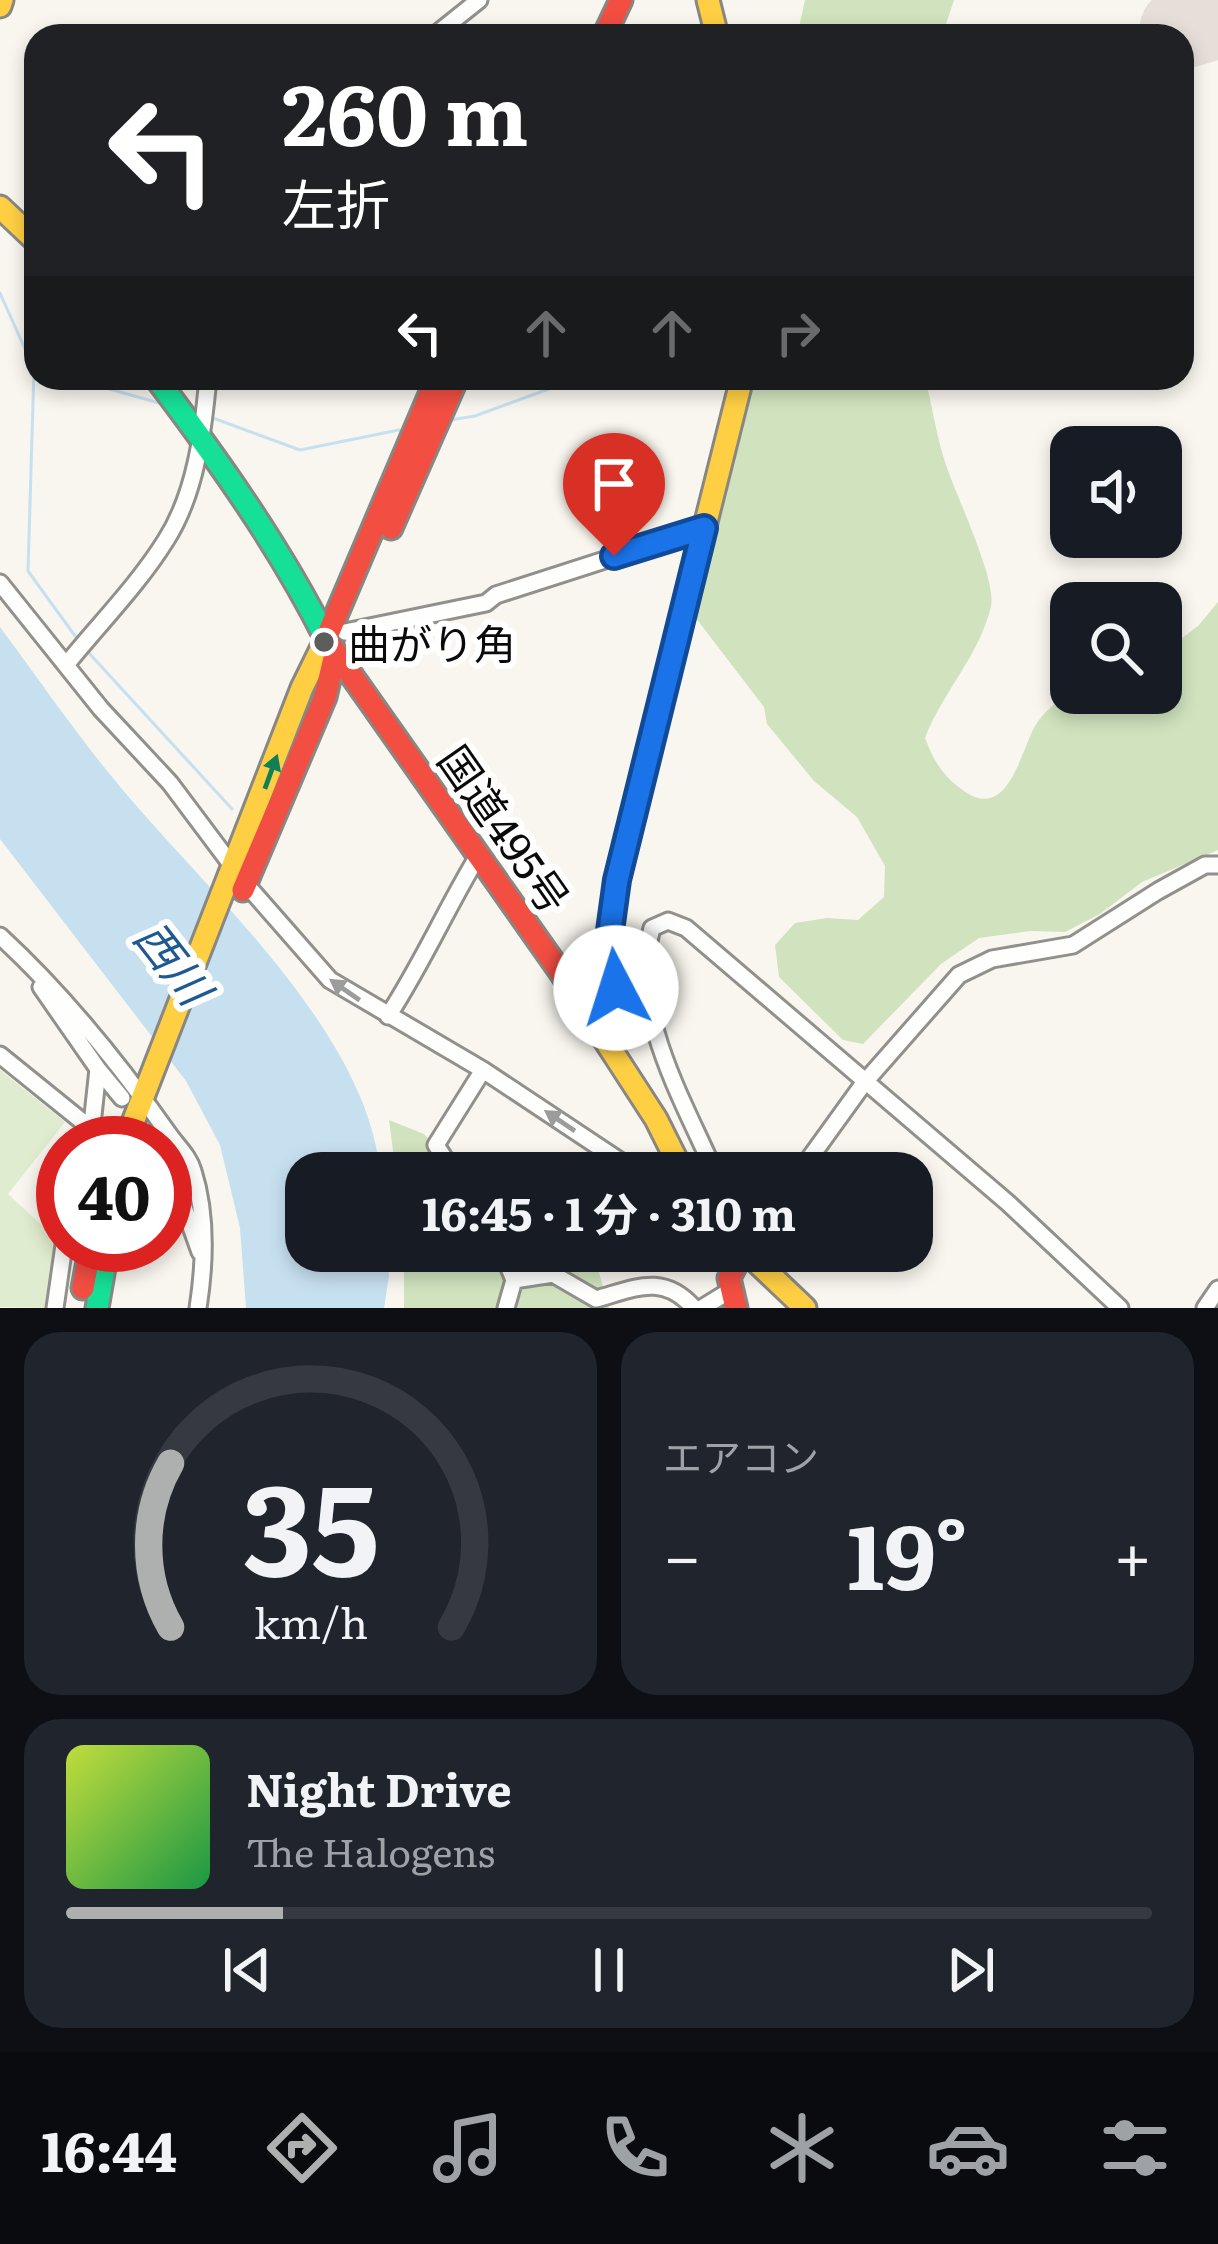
<!DOCTYPE html>
<html lang="ja">
<head>
<meta charset="utf-8">
<style>
  :root { --surface:#171b24; --page:#20242c; --text:#f1f3f6; --muted:#9ea1a6; --line:#363941; --accent:#aeb0b0 }
  body { margin:0; font-family:Literata,"Noto Sans JP",serif; background:var(--page); color:var(--text); height:100vh; display:flex; flex-direction:column; font-size:45px; white-space:nowrap }
  * { box-sizing:border-box; margin:0 }
  p { font-size:39px; color:var(--muted) }
  .icon { flex:none; width:66px; height:66px; fill:none; stroke:currentColor; stroke-width:2; stroke-linecap:round; stroke-linejoin:round }
  .map { position:relative; height:1308px; overflow:hidden }
  .sheet { display:flex; flex-direction:column; gap:24px; padding:24px; background:#0d0f14; flex:1 }
  .sheet>* { flex:none }
  .guide { position:absolute; left:24px; top:24px; width:1170px; height:366px; border-radius:36px; box-shadow:0 6px 18px #0003; background:#202124; color:#fff; overflow:hidden }
  .tools { position:absolute; left:1050px; top:426px; display:grid; gap:24px }
  .tools a { display:grid; place-items:center; width:132px; height:132px; border-radius:24px; background:var(--surface); box-shadow:0 6px 18px #0003; font-size:60px }
  .speed { position:absolute; left:36px; top:1116px; display:flex; gap:24px; font-size:60px; font-weight:700; text-align:center }
  .speed>* { display:grid; place-content:center; width:156px; height:156px; border-radius:50%; background:var(--surface); box-shadow:0 6px 18px #0003; line-height:1 }
  .speed .limit { border:18px solid #d22; background:#fff; color:#111 }
  .pin { position:absolute; display:grid; place-items:center; width:102px; height:102px; color:#fff; margin:-123px -51px; border-radius:50% 50% 50% 0; rotate:-45deg; box-shadow:0 0 12px #0007 }
  .pin .icon { rotate:45deg }
  .me { position:absolute; width:132px; margin:-66px; rotate:355deg; stroke-linejoin:round; filter:drop-shadow(0 0 9px #0008) }
  .turn { display:flex; align-items:center; gap:42px; height:252px; padding:0 60px; font-size:54px }
  .turn .icon { width:156px; height:156px; stroke-width:2.5 }
  .turn b { display:block; font-size:84px; line-height:102px }
  .lanes { display:flex; align-items:center; height:114px; padding:0 60px; background:#0003; justify-content:center; gap:60px; direction:ltr }
  .lanes .off { opacity:.35 }
  .big { font-size:90px; font-weight:700; line-height:1.1 }
  .sheet .card { flex:1; display:flex; flex-direction:column; justify-content:center; gap:18px; min-width:0; padding:0 42px; border-radius:36px; background:var(--page) }
  .sheet .dial { align-items:center; gap:0 }
  .dial svg { height:312px; overflow:visible; fill:none; stroke:var(--line); stroke-width:7; stroke-linecap:round; text-anchor:middle }
  .dial text { fill:var(--text); stroke:none }
  .song { display:flex; align-items:center; gap:36px }
  .cover { width:144px; height:144px; border-radius:18px; background:linear-gradient(135deg,hsl(70 70% 55%),hsl(140 70% 35%)) }
  .played { height:12px; border-radius:6px; background:linear-gradient(90deg,var(--accent) 20%,var(--line) 20%) }
  .keys { display:flex; justify-content:space-around; direction:ltr }
  .heat { display:flex; justify-content:space-between; align-items:center; font-size:66px; direction:ltr }
  .sheet .tiles { flex:1; display:grid; gap:24px; grid-template-columns:1fr 1fr }
  .card:last-child { grid-column:span 2 }
  .trip { position:absolute; left:285px; top:1152px; width:648px; height:120px; border-radius:36px; background:var(--surface); box-shadow:0 6px 18px #0003; font-weight:700; line-height:120px; text-align:center }
  .tabs { display:flex; height:192px; justify-content:space-around; align-items:center; background:#090b0e; color:var(--muted) }
  .tabs .icon { width:84px; height:84px }
  .tabs .active { color:var(--accent) }
  .tabs b { font-size:54px; color:var(--text) }
  .map>svg:first-child { display:block }
  .green { fill:#e0eccf }
  .forest { fill:#d0e3be }
  .water { fill:#c7e0f0 }
  .lines { fill:none; stroke-linecap:round; stroke-linejoin:round }
  .stream { stroke:#c7e0f0; stroke-width:3 }
  .runway { stroke:#e6ded9; stroke-width:81 }
  .street-tunnel { stroke:#d4d3cc; stroke-width:15; stroke-dasharray:15 8; stroke-linecap:butt }
  .street-casing { stroke:#91908d; stroke-width:21 }
  .fast-casing { stroke:#888783; stroke-width:27 }
  .slow-casing { stroke:#888783; stroke-width:27 }
  .jam-casing { stroke:#888783; stroke-width:27 }
  .street { stroke:#fefefc; stroke-width:15 }
  .fast { stroke:#16e098; stroke-width:21 }
  .slow { stroke:#ffcf43; stroke-width:21 }
  .jam { stroke:#f24e42; stroke-width:21 }
  .oneway { fill:#118058 }
  .oneway2 { fill:#9c9c9b }
  .route-casing { stroke:#114b97; stroke-width:30 }
  .route { stroke:#1a73e8; stroke-width:21 }
  .poi-dot { fill:#5d5d5a; stroke:#fff; stroke-width:4.5 }
  .labels { text-anchor:middle; dominant-baseline:central; stroke-width:12; stroke-linejoin:round; paint-order:stroke }
  .poi-label { font-size:42px; fill:#0a0a0a; stroke:#fff; text-anchor:start }
  .street-label { font-size:42px; fill:#0a0a0a; stroke:#fff }
  .water-label { font-size:45px; font-style:italic; fill:#1e5a91; stroke:#fff }
</style>
</head>
<body>
<div class="map">
<svg width="1218" height="1308" viewBox="0 0 1218 1308">
  <rect width="100%" height="100%" fill="#f8f6ee"/>
  <!-- green -->
  <path class="green" d="M0,1070L65,1122L8,1194L60,1242L54,1308L0,1307Z"/>
  <!-- forest -->
  <path class="forest" d="M805,0H954L942,36H797Z
    M750,378H925C932,405 936,433 944,459C954,492 997,579 991,606C980,655 943,691 925,738C934,762 943,776 964,791C1008,822 1020,753 1035,726C1043,712 1057,702 1069,691L1161,693V654L1198,626L1218,602V850L1142,882L1100,914L1065,932L1030,931L979,938L941,964L863,1044L843,1040L779,977L775,945L795,923L827,918L858,920L884,897L885,866L857,817L814,781L767,724L764,707L692,613Z
    M389,1120L424,1134L462,1173H396Z
    M404,1251H593L609,1308H404Z"/>
  <!-- water -->
  <path class="water" d="M0,627C40,681 79,738 122,789C209,893 368,1033 380,1173H306V1251H387L389,1276L384,1308H246L240,1228L220,1145L186,1081L0,839Z"/>
  <g class="lines">
    <!-- stream -->
    <path class="stream" d="M0,293L34,369L28,571L78,640
      M70,378L163,404
      M213,418L300,450L399,430
      M450,420L475,416L579,378
      M88,652L232,809"/>
    <!-- runway -->
    <path class="runway" d="M1180,29L1218,18"/>
    <!-- street-tunnel -->
    <path class="street-tunnel" d="M135,1115L157,1143"/>
    <!-- street casing -->
    <g class="street-casing">
      <path id="street" d="M434,36L479,0
        M0,583L101,709L170,783L245,883L330,980L483,1070L638,1173
        M345,632L486,603L496,595L704,528
        M66,665C99,624 138,585 166,540C196,493 203,432 208,378
        M0,936C64,995 118,1062 168,1133C176,1145 189,1156 193,1171C207,1215 205,1263 198,1308
        M41,987L98,1069L90,1143
        M388,1016C422,964 446,909 478,856
        M0,1055L94,1131
        M98,1069L122,1098
        M165,1154L200,1252
        M454,1173L436,1145L483,1070
        M715,1173C683,1099 629,1011 652,928L668,921L686,928L1008,1203L1120,1308
        M799,1173L864,1083L959,975L992,959L1073,945L1158,891L1205,865H1218
        M502,1251L514,1280L506,1308
        M514,1280L553,1274L596,1299C636,1288 663,1273 694,1308
        M55,1308L64,1245
        M702,1308L728,1292
        M1205,1308L1218,1289"/>
    </g>
    <!-- fast casing -->
    <g class="fast-casing">
      <path id="fast" d="M156,378C218,460 280,547 326,639
        M97,1308L108,1245"/>
    </g>
    <!-- slow casing -->
    <g class="slow-casing">
      <path id="slow" d="M708,0L717,36
        M0,6L2,0
        M0,207L36,241
        M699,550L742,378
        M564,977L656,1119L683,1173
        M125,1143L302,688L326,639
        M745,1251L805,1308"/>
    </g>
    <!-- jam casing -->
    <g class="jam-casing">
      <path id="jam" d="M604,36L621,0
        M437,378L326,639L564,977
        M391,528L457,378
        M243,890L325,697L335,654
        M597,1023L613,1014L618,1003L609,938L617,880L699,550
        M83,1288L91,1245
        M736,1308L729,1278L743,1251"/>
    </g>
    <!-- street -->
    <use href="#street" class="street"/>
    <!-- fast -->
    <use href="#fast" class="fast"/>
    <!-- slow -->
    <use href="#slow" class="slow"/>
    <!-- jam -->
    <use href="#jam" class="jam"/>
  </g>
  <!-- one-way arrows -->
  <defs><path id="oneway-solid" d="M-6-.8H1V-3.2L6.5 0L1 3.2V.8H-6Z" transform="scale(3)"/></defs>
  <use class="oneway" href="#oneway-solid" transform="translate(271 772) rotate(-70)"/>
  <g class="oneway2">
    <use href="#oneway-solid" transform="translate(345 990) rotate(-145)"/>
    <use href="#oneway-solid" transform="translate(560 1121) rotate(-146)"/>
  </g>
  <g class="lines">
    <!-- route casing -->
    <g class="route-casing">
      <path id="route" d="M614,556L704,528L617,880L609,938L616,988"/>
    </g>
    <!-- route -->
    <use href="#route" class="route"/>
  </g>
  <!-- markers -->
  <circle class="poi-dot" cx="324" cy="642" r="12"/>
  <g class="labels">
    <!-- poi labels -->
    <g class="poi-label">
      <text x="348" y="642">曲がり角</text>
    </g>
    <!-- street labels -->
    <g class="street-label">
      <text transform="translate(506 828) rotate(55)">国道495号</text>
    </g>
    <!-- water labels -->
    <g class="water-label">
      <text transform="translate(175 961) rotate(52)">西川</text>
    </g>
  </g>
</svg>
<div class="tools">
<a><svg class="icon" aria-label="sound" viewBox="0 0 24 24"><path d="M4 9h4l5-4v14l-5-4H4zM17 9q2 3 0 6"/></svg></a>
<a><svg class="icon" aria-label="search" viewBox="0 0 24 24"><circle cx="10" cy="10" r="6"/><path d="M15 15l6 6"/></svg></a>
</div>
<div class="speed"><div class="limit">40</div></div>
<div class="pin" style="left:614px;top:556px;background:#d93025"><svg class="icon" aria-label="arrive" viewBox="0 0 24 24"><path d="M6 21V4h12l-3 4 3 4H6"/></svg></div>
<svg class="me" style="left:616px;top:988px" viewBox="-20 -20 40 40"><circle r="19" fill="#fff"/><path d="M0-13L10 11 0 6-10 11z" fill="#1a73e8"/></svg>
<div class="trip">16:45 · 1 分 · 310 m</div>
<div class="guide">
<div class="turn"><svg class="icon" aria-label="left" viewBox="0 0 24 24"><path d="M17 20v-9H6M10 6l-5 5 5 5"/></svg><div><b>260 m</b>左折</div></div>
<div class="lanes"><svg class="icon" aria-label="left" viewBox="0 0 24 24"><path d="M17 20v-9H6M10 6l-5 5 5 5"/></svg><svg class="icon off" aria-label="ahead" viewBox="0 0 24 24"><path d="M12 20V5M6 11l6-6 6 6"/></svg><svg class="icon off" aria-label="ahead" viewBox="0 0 24 24"><path d="M12 20V5M6 11l6-6 6 6"/></svg><svg class="icon off" aria-label="right" viewBox="0 0 24 24"><path d="M7 20v-9h11M14 6l5 5-5 5"/></svg></div>
</div>
</div>
<section class="sheet">
<div class="tiles">
<div class="card dial"><svg viewBox="0 0 100 80">
<path d="M14 69A42 42 0 1 1 86 69"/>
<path d="M14 69A42 42 0 0 1 14 27" stroke="#aeb0b0"/>
<text x="50" y="56" font-size="32" font-weight="700">35</text>
<text x="50" y="72" font-size="11">km/h</text>
</svg></div>
<div class="card"><p>エアコン</p>
<div class="heat"><a>−</a><b class="big">19°</b><a>+</a></div>
</div>
<div class="card">
<div class="song"><i class="cover"></i><div><b>Night Drive</b><p>The Halogens</p></div></div>
<div class="played"></div>
<div class="keys"><svg class="icon" aria-label="previous" viewBox="0 0 24 24"><path d="M18 5L8 12l10 7zM5 5v14"/></svg><svg class="icon" aria-label="pause" viewBox="0 0 24 24"><path d="M8 5v14M16 5v14"/></svg><svg class="icon" aria-label="next" viewBox="0 0 24 24"><path d="M6 5l10 7-10 7zM19 5v14"/></svg></div>
</div>
</div>
</section>
<nav class="tabs">
<b>16:44</b>
<svg class="icon active" aria-label="directions" viewBox="0 0 24 24"><path d="M12 3l9 9-9 9-9-9zM9 14v-3h6M13 9l2 2-2 2"/></svg>
<svg class="icon" aria-label="music" viewBox="0 0 24 24"><path d="M9 18V5l10-2v13"/><circle cx="6" cy="18" r="3"/><circle cx="16" cy="16" r="3"/></svg>
<svg class="icon" aria-label="phone" viewBox="0 0 24 24"><path d="M5 4h4l2 5-3 2q2 4 5 5l2-3 5 2v4C11 20 4 13 5 4z"/></svg>
<svg class="icon" aria-label="climate" viewBox="0 0 24 24"><path d="M12 3v18M4 7l16 10M4 17L20 7"/></svg>
<svg class="icon" aria-label="car" viewBox="0 0 24 24"><path d="M5 17H2v-5l4-1 3-4h7l3 4 3 1v5h-3M9 17h6M6 11h13"/><circle cx="7" cy="17" r="2"/><circle cx="17" cy="17" r="2"/></svg>
<svg class="icon" aria-label="filters" viewBox="0 0 24 24"><path d="M4 7h16M4 17h16"/><circle cx="9" cy="7" r="2"/><circle cx="15" cy="17" r="2"/></svg>
</nav>
</body>
</html>
